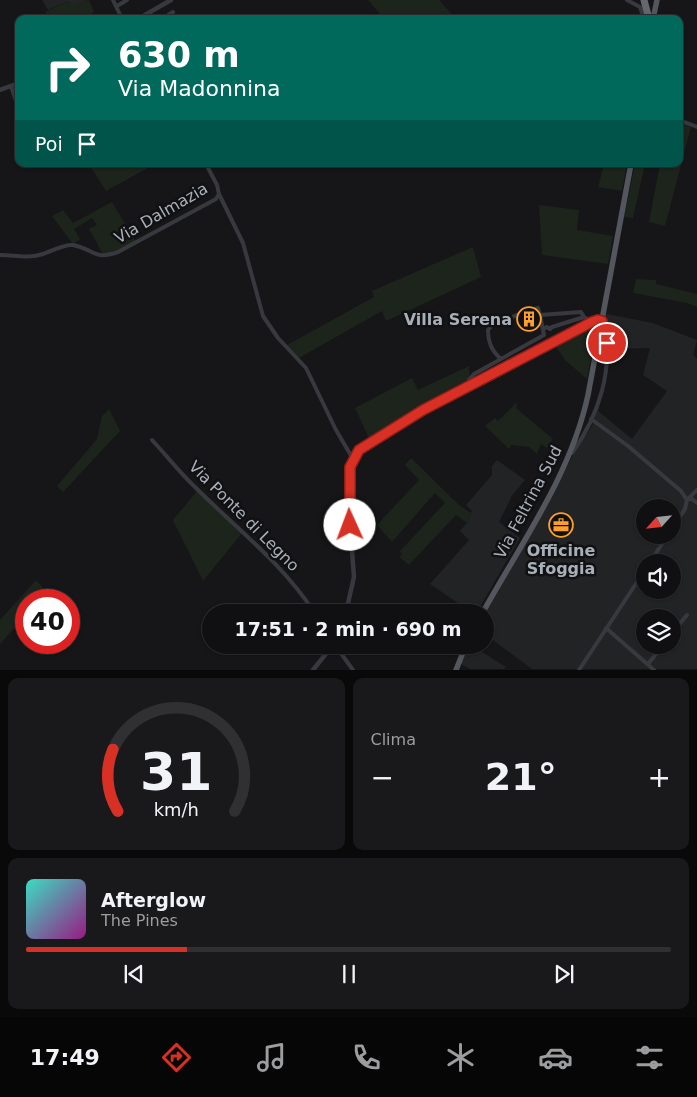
<!DOCTYPE html>
<html lang="it">
<head>
<meta charset="utf-8">
<style>
  :root { --surface:#101012; --page:#19191b; --text:#f1f3f6; --muted:#9c9d9f; --line:#303032; --accent:#d93025 }
  body { margin:0; font-family:"DejaVu Sans",sans-serif; background:var(--page); color:var(--text); height:100vh; display:flex; flex-direction:column; font-size:19px; white-space:nowrap }
  * { box-sizing:border-box; margin:0 }
  p { font-size:16px; color:var(--muted) }
  .icon { flex:none; width:28px; height:28px; fill:none; stroke:currentColor; stroke-width:2; stroke-linecap:round; stroke-linejoin:round }
  .map { position:relative; height:670px; overflow:hidden }
  .panel { display:flex; flex-direction:column; gap:8px; padding:8px; background:#09090a; flex:1 }
  .panel>* { flex:none }
  .banner { position:absolute; left:15px; top:15px; width:668px; height:152px; border-radius:10px; box-shadow:0 1px 4px #0004,0 0 0 1px var(--line); background:#00695c; color:#fff; overflow:hidden }
  .needle { width:32px; rotate:243deg }
  .tools { position:absolute; left:636px; top:499px; display:grid; gap:10px }
  .tools a { display:grid; place-items:center; width:45px; height:45px; border-radius:50%; background:var(--surface); box-shadow:0 1px 4px #0004,0 0 0 1px var(--line); font-size:25px }
  .speed { position:absolute; left:15px; top:589px; display:flex; gap:10px; font-size:25px; font-weight:700; text-align:center }
  .speed>* { display:grid; place-content:center; width:65px; height:65px; border-radius:50%; background:var(--surface); box-shadow:0 1px 4px #0004,0 0 0 1px var(--line); line-height:1 }
  .speed .limit { border:8px solid #d22; background:#fff; color:#111 }
  .pin { position:absolute; display:grid; place-items:center; width:42px; height:42px; color:#fff; margin:-21px; border:2px solid #fff; border-radius:50%; box-shadow:0 1px 5px #0007 }
  .me { position:absolute; width:55px; margin:-28px; rotate:358deg; stroke-linejoin:round; filter:drop-shadow(0 0 4px #0008) }
  .turn { display:flex; align-items:center; gap:18px; height:105px; padding:0 20px; font-size:22px }
  .turn .icon { width:65px; height:65px; stroke-width:2.5 }
  .turn b { display:block; font-size:35px; line-height:42px }
  .then { display:flex; align-items:center; height:48px; padding:0 20px; background:#0003; gap:10px; font-size:19px }
  .big { font-size:38px; font-weight:700; line-height:1.1 }
  .panel .card { flex:1; display:flex; flex-direction:column; justify-content:center; gap:8px; min-width:0; padding:0 18px; border-radius:10px; background:var(--page) }
  .panel .dial { align-items:center; gap:0 }
  .dial svg { height:130px; overflow:visible; fill:none; stroke:var(--line); stroke-width:7; stroke-linecap:round; text-anchor:middle }
  .dial text { fill:var(--text); stroke:none }
  .song { display:flex; align-items:center; gap:15px }
  .cover { width:60px; height:60px; border-radius:8px; background:linear-gradient(135deg,hsl(170 70% 55%),hsl(310 70% 35%)) }
  .played { height:5px; border-radius:2px; background:linear-gradient(90deg,var(--accent) 25%,var(--line) 25%) }
  .keys { display:flex; justify-content:space-around; direction:ltr }
  .heat { display:flex; justify-content:space-between; align-items:center; font-size:28px; direction:ltr }
  .panel .tiles { flex:1; display:grid; gap:8px; grid-template-columns:1fr 1fr }
  .card:last-child { grid-column:span 2 }
  .trip { position:absolute; left:202px; top:604px; width:292px; height:50px; border-radius:25px; background:var(--surface); box-shadow:0 1px 4px #0004,0 0 0 1px var(--line); font-weight:700; line-height:50px; text-align:center }
  .tabs { display:flex; height:80px; justify-content:space-around; align-items:center; background:#060607; color:var(--muted) }
  .tabs .icon { width:35px; height:35px }
  .tabs .active { color:var(--accent) }
  .tabs b { font-size:22px; color:var(--text) }
  .map>svg:first-child { display:block }
  .built { fill:#222325; fill-rule:evenodd }
  .green { fill:#1c241c }
  .lines { fill:none; stroke-linecap:round; stroke-linejoin:round }
  .minor { stroke:#37393e; stroke-width:4 }
  .tertiary { stroke:#37393e; stroke-width:4.5 }
  .primary { stroke:#53565d; stroke-width:5.5 }
  .motorway { stroke:#63676f; stroke-width:7 }
  .route-casing { stroke:#8d1f18; stroke-width:12 }
  .route { stroke:#d93025; stroke-width:9 }
  .labels { text-anchor:middle; dominant-baseline:central; stroke-width:5; stroke-linejoin:round; paint-order:stroke }
  .street-label { font-size:16px; fill:#a8afb9; stroke:#111113 }
  .poi-label { font-size:16px; font-weight:bold; fill:#a8afb9; stroke:#111113; text-anchor:end }
</style>
</head>
<body>
<div class="map">
<svg width="697" height="670" viewBox="0 0 697 670">
  <rect width="100%" height="100%" fill="#161618"/>
  <!-- built -->
  <path class="built" d="M42,0H88L72,8L68,1L48,10Z
    M606,314L653,323L697,340L693,355L697,359V669H532L486,635V612L549,503L575,451L592,426L597,410L632,439L667,391L643,375L650,348L611,349ZM645,508H672V535H645ZM645,562H672V590H645ZM645,618H672V645H645Z
    M497,460L525,480L511,497V498L499,522L520,538L477,612H471L430,584L469,540L460,531L467,523L472,511L466,505L492,475V466Z
    M469,645H471L506,667L504,669H470L461,664Z"/>
  <!-- green -->
  <path class="green" d="M89,0L94,12L82,19H48L45,12L68,1L72,7Z
    M368,0H439L456,19H384Z
    M679,122L691,127L665,226L649,222L660,164H679Z
    M89,164H155L106,191Z
    M604,164H627L622,191L598,187Z
    M635,164H645L633,218L624,217Z
    M112,202L136,242L104,256L89,229L97,225L92,218L74,229L80,239L73,244L52,216L63,210L73,223Z
    M539,205L579,210L577,230L613,236L608,264L542,255Z
    M473,247L481,277L386,321L382,311L299,358L287,345L374,297L372,291Z
    M636,279L656,280V284L697,294V307L687,303L633,293Z
    M598,320L587,379L566,361L553,343Z
    M469,366L470,379L369,438L355,408L412,378L418,390Z
    M517,402L516,408L553,439L547,448L541,444L537,454L529,447L511,445L509,449L485,426L495,418L498,421Z
    M109,409L120,431L63,492L57,486L97,439L102,416Z
    M411,458L459,505L471,513L467,523L456,515L409,565L399,557L402,554L400,551L445,503L435,493L392,542L377,525L419,480L405,465Z
    M198,490L243,532L203,581L173,520Z
    M36,580L47,592L40,600H26V615L0,644V620Z"/>
  <g class="lines">
    <!-- minor -->
    <path class="minor" d="M113,0L122,19
      M627,0L640,7L644,19
      M117,6L127,0
      M162,19L173,12
      M11,86L19,110
      M679,120L697,127
      M219,194L243,243L263,316L278,338L306,368L336,430L353,459
      M0,255C15,255 28,259 43,254C52,251 64,244 73,245C95,249 93,261 118,252L216,199L219,194L217,185L206,164
      M543,329L547,327L550,329L552,327L584,317
      M501,359C492,351 488,343 488,330L491,326L524,312L538,308L540,315
      M469,380L474,374L544,335L540,315L581,312L584,317L592,322
      M591,419L628,446L681,491L687,500
      M152,440C167,456 180,473 196,488C237,529 282,563 314,612
      M572,453C598,417 616,366 602,323
      M688,499H692L697,503
      M672,528L685,509L687,500L697,490
      M650,562L668,535
      M606,628L654,670
      M672,633L687,615
      M335,645L353,670
      M648,664L663,645
      M579,670L645,570"/>
    <!-- tertiary -->
    <path class="tertiary" d="M138,19L171,0
      M0,90L19,83
      M346,612L354,577L349,511L350,467L359,450L423,410L592,322L598,320L603,321
      M313,670L333,645"/>
    <!-- primary -->
    <path class="primary" d="M653,19L657,0
      M483,612C522,542 571,474 588,395L631,164
      M456,670L466,645"/>
    <!-- motorway -->
    <path class="motorway" d="M644,0L649,19"/>
  </g>
  <g class="lines">
    <!-- route casing -->
    <g class="route-casing">
      <path id="route" d="M350,525V467L359,450L423,410L592,322L598,320L602,321L607,343"/>
    </g>
    <!-- route -->
    <use href="#route" class="route"/>
  </g>
  <!-- icons -->
  <defs>
    <g id="building-ring" transform="scale(1.25)"><circle r="9.5" fill="#111113" stroke="#fba02c" stroke-width="1.5"/><path d="M-4-6H4V6H1V3H-1V6H-4ZM-2.5-4.3h1.7v1.8h-1.7ZM.8-4.3h1.7v1.8H.8ZM-2.5-1h1.7V.8h-1.7ZM.8-1h1.7V.8H.8Z" fill="#fba02c"/></g>
    <g id="office-ring" transform="scale(1.25)"><circle r="9.5" fill="#111113" stroke="#fba02c" stroke-width="1.5"/><path d="M-6-3h4V-5.5h4V-3h4V5H-6ZM-1-4.5V-3h2v-1.5ZM-6 0V1H6V0Z" fill="#fba02c"/></g>
  </defs>
  <g fill-rule="evenodd">
    <use href="#building-ring" x="529" y="319"/>
    <use href="#office-ring" x="561" y="525"/>
  </g>
  <g class="labels">
    <!-- street labels -->
    <g class="street-label">
      <text transform="translate(161 213) rotate(-30)">Via Dalmazia</text>
      <text transform="translate(528 502) rotate(-62)">Via Feltrina Sud</text>
      <text transform="translate(244 516) rotate(45)">Via Ponte di Legno</text>
    </g>
    <!-- poi labels -->
    <g class="poi-label">
      <text x="512" y="319">Villa Serena</text>
      <text x="561" y="550" text-anchor="middle">Officine<tspan x="561" dy="18">Sfoggia</tspan></text>
    </g>
  </g>
</svg>
<div class="tools">
<a><svg class="needle" viewBox="-14 -14 28 28"><path d="M0-13l5 13h-10z" fill="#e53935"/><path d="M0 13l5-13h-10z" fill="#9c9d9f"/></svg></a>
<a><svg class="icon" aria-label="sound" viewBox="0 0 24 24"><path d="M4 9h4l5-4v14l-5-4H4zM17 9q2 3 0 6"/></svg></a>
<a><svg class="icon" aria-label="layers" viewBox="0 0 24 24"><path d="M12 4l9 5-9 5-9-5zM3 14l9 5 9-5"/></svg></a>
</div>
<div class="speed"><div class="limit">40</div></div>
<div class="pin" style="left:607px;top:343px;background:#d93025"><svg class="icon" aria-label="arrive" viewBox="0 0 24 24"><path d="M6 21V4h12l-3 4 3 4H6"/></svg></div>
<svg class="me" style="left:350px;top:525px" viewBox="-20 -20 40 40"><circle r="19" fill="#fff"/><path d="M0-13L10 11 0 6-10 11z" fill="#d93025"/></svg>
<div class="trip">17:51 · 2 min · 690 m</div>
<div class="banner">
<div class="turn"><svg class="icon" aria-label="right" viewBox="0 0 24 24"><path d="M7 20v-9h11M14 6l5 5-5 5"/></svg><div><b>630 m</b>Via Madonnina</div></div>
<div class="then">Poi<svg class="icon" aria-label="arrive" viewBox="0 0 24 24"><path d="M6 21V4h12l-3 4 3 4H6"/></svg></div>
</div>
</div>
<section class="panel">
<div class="tiles">
<div class="card dial"><svg viewBox="0 0 100 80">
<path d="M14 69A42 42 0 1 1 86 69"/>
<path d="M14 69A42 42 0 0 1 11 31" stroke="#d93025"/>
<text x="50" y="56" font-size="32" font-weight="700">31</text>
<text x="50" y="72" font-size="11">km/h</text>
</svg></div>
<div class="card"><p>Clima</p>
<div class="heat"><a>−</a><b class="big">21°</b><a>+</a></div>
</div>
<div class="card">
<div class="song"><i class="cover"></i><div><b>Afterglow</b><p>The Pines</p></div></div>
<div class="played"></div>
<div class="keys"><svg class="icon" aria-label="previous" viewBox="0 0 24 24"><path d="M18 5L8 12l10 7zM5 5v14"/></svg><svg class="icon" aria-label="pause" viewBox="0 0 24 24"><path d="M8 5v14M16 5v14"/></svg><svg class="icon" aria-label="next" viewBox="0 0 24 24"><path d="M6 5l10 7-10 7zM19 5v14"/></svg></div>
</div>
</div>
</section>
<nav class="tabs">
<b>17:49</b>
<svg class="icon active" aria-label="directions" viewBox="0 0 24 24"><path d="M12 3l9 9-9 9-9-9zM9 14v-3h6M13 9l2 2-2 2"/></svg>
<svg class="icon" aria-label="music" viewBox="0 0 24 24"><path d="M9 18V5l10-2v13"/><circle cx="6" cy="18" r="3"/><circle cx="16" cy="16" r="3"/></svg>
<svg class="icon" aria-label="phone" viewBox="0 0 24 24"><path d="M5 4h4l2 5-3 2q2 4 5 5l2-3 5 2v4C11 20 4 13 5 4z"/></svg>
<svg class="icon" aria-label="climate" viewBox="0 0 24 24"><path d="M12 3v18M4 7l16 10M4 17L20 7"/></svg>
<svg class="icon" aria-label="car" viewBox="0 0 24 24"><path d="M5 17H2v-5l4-1 3-4h7l3 4 3 1v5h-3M9 17h6M6 11h13"/><circle cx="7" cy="17" r="2"/><circle cx="17" cy="17" r="2"/></svg>
<svg class="icon" aria-label="filters" viewBox="0 0 24 24"><path d="M4 7h16M4 17h16"/><circle cx="9" cy="7" r="2"/><circle cx="15" cy="17" r="2"/></svg>
</nav>
</body>
</html>
